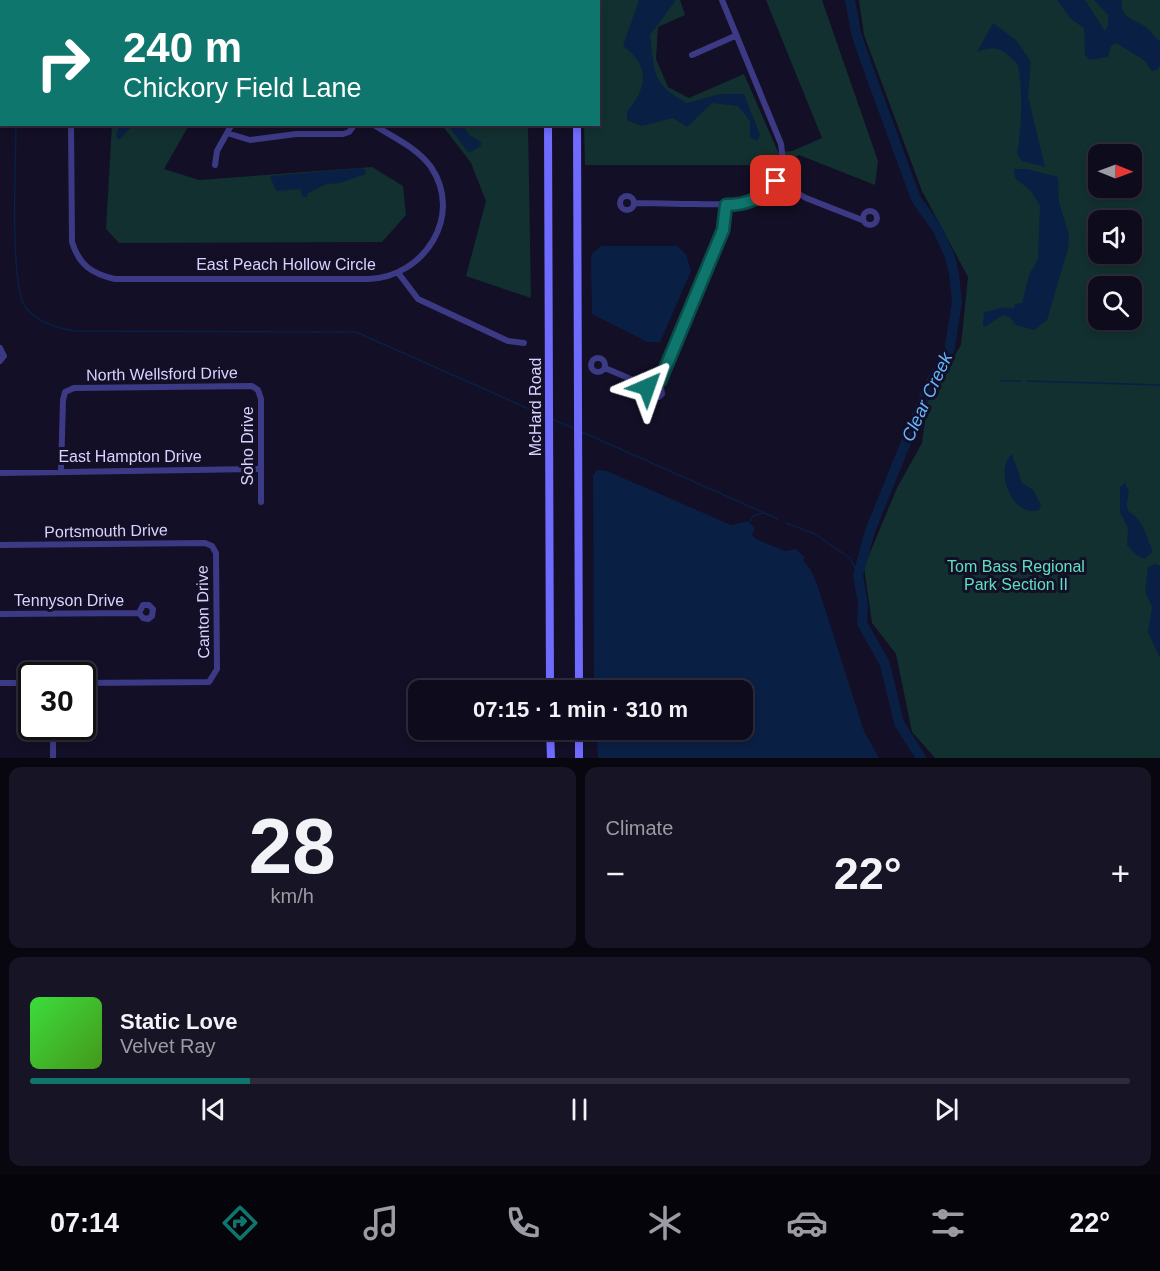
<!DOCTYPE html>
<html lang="en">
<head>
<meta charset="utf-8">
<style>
  :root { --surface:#0e0b1c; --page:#171425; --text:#f1f3f6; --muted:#9b9ba3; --line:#2e2b3b; --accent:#0f766e }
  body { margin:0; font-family:Helvetica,sans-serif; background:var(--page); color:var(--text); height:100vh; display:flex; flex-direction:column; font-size:22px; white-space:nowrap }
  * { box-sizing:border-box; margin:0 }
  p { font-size:20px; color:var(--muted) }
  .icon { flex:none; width:33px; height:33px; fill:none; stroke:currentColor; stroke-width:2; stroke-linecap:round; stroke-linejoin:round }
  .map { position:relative; height:758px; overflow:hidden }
  .sheet { display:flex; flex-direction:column; gap:9px; padding:9px; background:#08060f; flex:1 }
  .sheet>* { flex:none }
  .top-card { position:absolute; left:0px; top:0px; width:600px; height:126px; box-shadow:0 3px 9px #0003,0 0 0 2px var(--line); background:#0f766e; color:#fff; overflow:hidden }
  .needle { width:39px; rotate:91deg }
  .tools { position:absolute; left:1088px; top:144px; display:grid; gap:12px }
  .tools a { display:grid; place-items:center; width:54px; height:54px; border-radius:12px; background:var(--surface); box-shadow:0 3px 9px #0003,0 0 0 2px var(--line); font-size:30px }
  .speed { position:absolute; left:18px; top:662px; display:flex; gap:12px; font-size:30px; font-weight:700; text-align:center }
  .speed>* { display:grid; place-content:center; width:78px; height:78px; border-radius:50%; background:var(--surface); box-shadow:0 3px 9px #0003,0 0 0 2px var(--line); line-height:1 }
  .speed .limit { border:3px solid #111; border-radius:9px; background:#fff; color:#111 }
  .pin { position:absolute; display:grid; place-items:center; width:51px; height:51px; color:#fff; margin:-26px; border-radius:12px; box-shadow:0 3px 9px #0006 }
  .me { position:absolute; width:66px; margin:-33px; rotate:43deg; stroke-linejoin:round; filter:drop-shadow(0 0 4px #0008) }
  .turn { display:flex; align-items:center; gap:21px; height:126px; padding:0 24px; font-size:27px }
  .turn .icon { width:78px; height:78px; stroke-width:2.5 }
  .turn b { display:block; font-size:42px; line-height:51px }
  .big { font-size:45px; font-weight:700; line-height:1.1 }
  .sheet .widget { flex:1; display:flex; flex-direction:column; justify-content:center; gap:9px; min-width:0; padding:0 21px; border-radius:12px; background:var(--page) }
  .sheet .dial { align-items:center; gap:0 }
  .dial b { font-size:78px; line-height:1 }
  .song { display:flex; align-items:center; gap:18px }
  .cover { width:72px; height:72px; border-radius:9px; background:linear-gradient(135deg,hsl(120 70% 55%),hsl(100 70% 35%)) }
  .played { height:6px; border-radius:3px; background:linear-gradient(90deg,var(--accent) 20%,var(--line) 20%) }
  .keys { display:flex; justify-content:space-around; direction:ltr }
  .heat { display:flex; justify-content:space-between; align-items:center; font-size:33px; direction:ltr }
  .sheet .tiles { flex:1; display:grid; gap:9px; grid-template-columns:1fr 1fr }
  .widget:last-child { grid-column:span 2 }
  .trip { position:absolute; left:408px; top:680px; width:345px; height:60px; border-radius:12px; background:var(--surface); box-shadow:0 3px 9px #0003,0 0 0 2px var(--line); font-weight:700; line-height:60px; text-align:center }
  .tab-bar { display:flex; height:96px; justify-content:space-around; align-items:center; background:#06040b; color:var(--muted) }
  .tab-bar .icon { width:42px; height:42px }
  .tab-bar .current { color:var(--accent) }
  .tab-bar b { font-size:27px; color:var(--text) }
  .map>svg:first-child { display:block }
  .green { fill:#12302f; fill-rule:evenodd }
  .water { fill:#0a1f44 }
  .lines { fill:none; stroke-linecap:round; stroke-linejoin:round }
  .stream { stroke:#0a1f44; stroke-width:1.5 }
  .river { stroke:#0a1f44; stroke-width:10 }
  .street { stroke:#3d3a85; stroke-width:6 }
  .secondary { stroke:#6f6bff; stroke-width:8 }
  .route-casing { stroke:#0a4d48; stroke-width:15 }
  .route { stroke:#0f766e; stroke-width:10 }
  .labels { text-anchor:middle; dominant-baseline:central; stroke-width:6; stroke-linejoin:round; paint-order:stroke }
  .street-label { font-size:16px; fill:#d9d4ff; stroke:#130f26 }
  .park-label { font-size:16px; fill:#5fe0c0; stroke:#130f26 }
  .water-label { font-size:18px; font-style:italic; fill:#62b6ff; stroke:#130f26 }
</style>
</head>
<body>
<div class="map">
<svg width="1160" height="758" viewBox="0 0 1160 758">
  <rect width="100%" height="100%" fill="#130f26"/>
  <!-- green -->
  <path class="green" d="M584,0H680L685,15L658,27L656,59L668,87L689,98L744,74L778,152L792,151L822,138L766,0H822L878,161L875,185L799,155L789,160L761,156L752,165H585L584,125L598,124V2Z
    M859,0H1160V758H935L912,732L896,654L872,623L864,567L897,488L922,443L928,398L961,345L968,277L922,191L864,35ZM1098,154H1131V188H1098ZM1098,220H1131V254H1098ZM1098,286H1131V320H1098Z
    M112,124L189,125L164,169L199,180L372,167L403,186L406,215L382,242L119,243L106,229Z
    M442,125H528L531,298L466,276L486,201L471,163Z"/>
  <!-- water -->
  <path class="water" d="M639,0H676L650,35C655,72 651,84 687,103L720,94H744L760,135L757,141L750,137V121L738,106L712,103L687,127L673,118L642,126L627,120V112C647,88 651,66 623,46Z
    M1057,0H1085L1105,31L1108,26V15L1094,0H1122C1119,18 1134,19 1146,27C1151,31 1154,37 1160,41V65L1157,70L1152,71L1144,60L1116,43L1111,46L1108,57L1089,60L1085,54L1084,28L1071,19Z
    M993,23L1016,40L1031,62L1028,96L1045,167L1022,161L1017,154C1022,126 1023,94 1018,65C1005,50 996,44 977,52Z
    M119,124H148V125L147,127L130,128L119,140L116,136Z
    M448,125H463L469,135L481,142V146L471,152L467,151Z
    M360,168L365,169L366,174L340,183L327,184L308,193L307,197H303L300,189L276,191L270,176Z
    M1014,169H1027L1058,177L1059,202L1069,235L1068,249L1047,320L1034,330L1016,325L1010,317L1003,315L985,327L983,325L984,312C997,310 1002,305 1014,309L1015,304L1022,303L1029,275L1038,259L1040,206L1031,191L1015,178Z
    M601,246H677L686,254L691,271L660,342H647L592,314L591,259L593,253Z
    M1012,454L1022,483L1033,490L1041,505L1039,510C1013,519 993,470 1012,454Z
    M597,470L607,471L731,525L748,521L755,528L752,535L756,539L785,551L796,549L805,558L803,560L811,570L819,590L864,731L879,758H598L596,729H742V690H594L593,476Z
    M1125,483L1129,492C1123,518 1131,507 1142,525C1146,532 1148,541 1152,549V552L1145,559L1136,555L1127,545L1128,528L1120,512V487Z
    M1155,564L1160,566V658L1148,632L1152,607L1145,591L1148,567Z"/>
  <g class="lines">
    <!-- stream -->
    <path class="stream" d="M14,0V2
      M16,124C16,157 9,289 26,308C37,322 59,329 76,331L356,332L545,416
      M1001,381H1021
      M1027,381L1160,385
      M930,383L944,379
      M552,419L575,429
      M582,432L778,519
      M750,522L753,516L763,513
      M786,523L813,533L850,558L858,575"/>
    <!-- river -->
    <path class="river" d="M850,0L856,33L868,68L916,199L938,230L950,257L954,274L957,302L949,352L930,383L870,531L858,575L863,604L862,623L885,664L899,723L921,758"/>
    <!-- street -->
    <path class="street" d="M302,0V2
      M434,0L436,2
      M510,0V2
      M137,2L138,0
      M692,55L735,36
      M71,124L72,242C79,265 92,274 115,279H369C424,277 464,216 431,167C416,147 393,137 372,124
      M227,133L250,140L296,134H343L349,132L355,124
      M215,165L217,151L232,124
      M776,181L806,198L862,220
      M620 203a7 7 0 1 1 14 0a7 7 0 1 1-14 0Z
      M634,203C654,203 675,204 695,204C739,205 791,206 781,144L722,0
      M863 218a7 7 0 1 1 14 0a7 7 0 1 1-14 0Z
      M399,274L418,299L508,341L524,343
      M0,348L4,356L0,361
      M591 365a7 7 0 1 1 14 0a7 7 0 1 1-14 0Z
      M605,368L647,386L660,381L723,229L726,205
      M647,386L650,394L659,397L662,394L660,381
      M61,470L63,400L65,392L74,388L252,386L258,390L261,399V502
      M0,473L260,469
      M0,545L205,543L212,546L216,553L217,669L209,682L82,683
      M0,614L139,613L143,618L148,619L152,616L153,609L149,605H143L139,613
      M0,683H32
      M53,758V726"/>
    <!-- secondary -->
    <path class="secondary" d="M576,0V2
      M548,2V0
      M548,124L550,690
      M577,124L579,690
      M550,729L551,758
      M579,729V758"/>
  </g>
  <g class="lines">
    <!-- route casing -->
    <g class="route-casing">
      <path id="route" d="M647,387L660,381L723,230L726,205C748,205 762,198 776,181"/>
    </g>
    <!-- route -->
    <use href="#route" class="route"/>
  </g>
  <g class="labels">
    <!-- street labels -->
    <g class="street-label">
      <text x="286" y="264">East Peach Hollow Circle</text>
      <text transform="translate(162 374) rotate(-1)">North Wellsford Drive</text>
      <text transform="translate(535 407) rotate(-90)">McHard Road</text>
      <text transform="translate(247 446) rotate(-90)">Soho Drive</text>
      <text x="130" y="456">East Hampton Drive</text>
      <text transform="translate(106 531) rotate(-1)">Portsmouth Drive</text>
      <text x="69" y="600">Tennyson Drive</text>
      <text transform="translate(203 612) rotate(-91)">Canton Drive</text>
    </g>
    <!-- park labels -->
    <g class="park-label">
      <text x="1016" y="566">Tom Bass Regional<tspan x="1016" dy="18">Park Section II</tspan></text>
    </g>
    <!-- water labels -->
    <g class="water-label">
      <text transform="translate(927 397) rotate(-65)">Clear Creek</text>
    </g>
  </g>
</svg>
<div class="tools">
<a><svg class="needle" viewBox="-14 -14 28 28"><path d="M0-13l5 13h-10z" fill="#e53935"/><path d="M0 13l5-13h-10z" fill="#9b9ba3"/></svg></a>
<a><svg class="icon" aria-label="sound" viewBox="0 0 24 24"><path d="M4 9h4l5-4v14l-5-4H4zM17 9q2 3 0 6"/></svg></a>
<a><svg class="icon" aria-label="search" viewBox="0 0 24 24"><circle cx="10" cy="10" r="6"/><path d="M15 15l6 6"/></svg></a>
</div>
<div class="speed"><div class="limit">30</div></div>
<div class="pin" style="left:776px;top:181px;background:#d93025"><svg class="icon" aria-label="arrive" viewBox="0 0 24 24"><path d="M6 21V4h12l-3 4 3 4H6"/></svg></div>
<svg class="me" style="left:647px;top:387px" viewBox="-20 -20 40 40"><path d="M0-17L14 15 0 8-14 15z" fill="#0f766e" stroke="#fff" stroke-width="4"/></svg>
<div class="trip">07:15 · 1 min · 310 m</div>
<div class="top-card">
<div class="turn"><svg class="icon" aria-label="right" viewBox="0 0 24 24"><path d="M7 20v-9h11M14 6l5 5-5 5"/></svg><div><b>240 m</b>Chickory Field Lane</div></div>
</div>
</div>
<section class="sheet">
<div class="tiles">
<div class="widget dial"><b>28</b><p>km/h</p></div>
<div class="widget"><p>Climate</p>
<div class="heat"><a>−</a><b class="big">22°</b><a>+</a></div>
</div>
<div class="widget">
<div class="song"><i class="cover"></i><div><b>Static Love</b><p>Velvet Ray</p></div></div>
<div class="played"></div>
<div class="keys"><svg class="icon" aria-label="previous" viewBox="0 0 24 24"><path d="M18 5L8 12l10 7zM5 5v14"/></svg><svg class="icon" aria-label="pause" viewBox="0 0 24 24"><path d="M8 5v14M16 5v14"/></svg><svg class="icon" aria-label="next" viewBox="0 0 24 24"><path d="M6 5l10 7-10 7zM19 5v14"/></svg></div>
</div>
</div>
</section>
<nav class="tab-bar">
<b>07:14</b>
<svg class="icon current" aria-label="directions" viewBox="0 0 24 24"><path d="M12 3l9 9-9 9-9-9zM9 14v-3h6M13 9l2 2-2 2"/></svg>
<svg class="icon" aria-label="music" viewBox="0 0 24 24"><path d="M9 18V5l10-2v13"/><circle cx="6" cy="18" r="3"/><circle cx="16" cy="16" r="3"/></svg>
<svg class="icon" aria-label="phone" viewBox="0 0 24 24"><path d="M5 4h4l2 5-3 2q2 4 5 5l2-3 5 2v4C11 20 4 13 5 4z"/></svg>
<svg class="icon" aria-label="climate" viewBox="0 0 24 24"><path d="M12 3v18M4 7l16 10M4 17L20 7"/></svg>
<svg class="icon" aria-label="car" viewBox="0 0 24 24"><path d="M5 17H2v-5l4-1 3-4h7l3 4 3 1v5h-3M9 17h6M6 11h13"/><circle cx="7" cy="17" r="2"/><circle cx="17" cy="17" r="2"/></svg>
<svg class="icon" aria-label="filters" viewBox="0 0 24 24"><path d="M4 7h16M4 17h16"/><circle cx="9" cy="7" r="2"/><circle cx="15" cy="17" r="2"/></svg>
<b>22°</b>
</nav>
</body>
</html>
